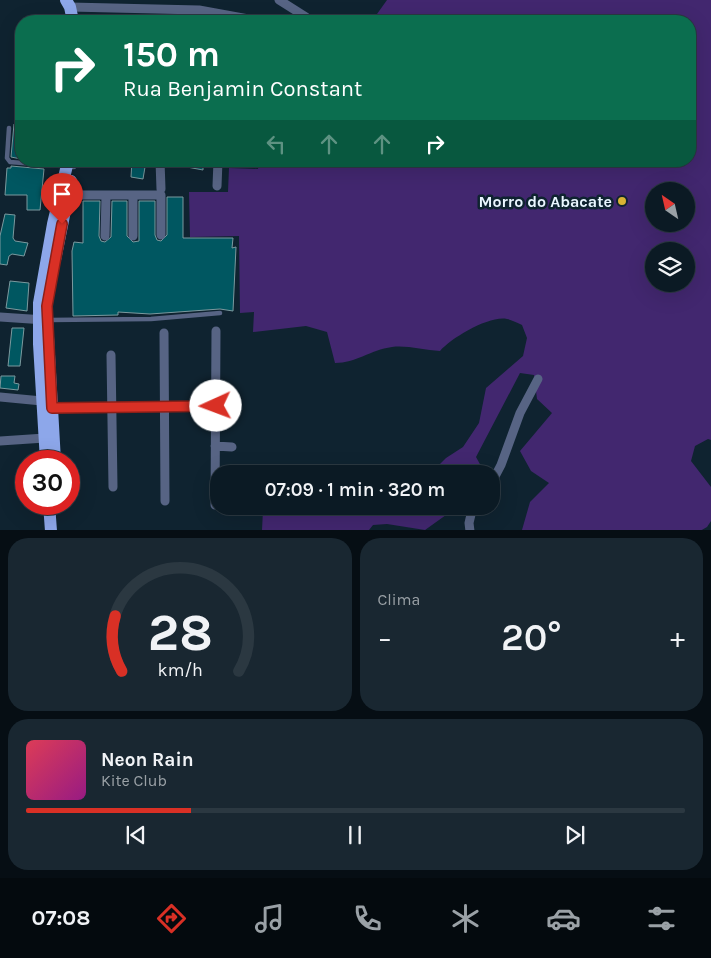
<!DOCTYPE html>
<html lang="pt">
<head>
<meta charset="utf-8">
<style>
  :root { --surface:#0b1a24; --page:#192731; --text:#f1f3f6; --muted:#9aa1a6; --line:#2b3841; --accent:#d93025 }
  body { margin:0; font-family:Karla,sans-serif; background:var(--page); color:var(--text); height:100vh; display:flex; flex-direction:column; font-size:19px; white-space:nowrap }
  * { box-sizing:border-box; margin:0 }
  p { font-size:16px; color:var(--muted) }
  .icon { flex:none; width:28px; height:28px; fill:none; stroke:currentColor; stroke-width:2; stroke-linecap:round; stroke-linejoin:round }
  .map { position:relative; height:530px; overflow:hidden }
  .panel { display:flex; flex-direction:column; gap:8px; padding:8px; background:#060e14; flex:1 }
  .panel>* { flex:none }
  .top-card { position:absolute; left:15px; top:15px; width:681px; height:152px; border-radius:20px; box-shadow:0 5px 20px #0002,0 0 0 1px var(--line); background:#0b6e4f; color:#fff; overflow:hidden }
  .needle { width:32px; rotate:326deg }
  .tools { position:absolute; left:645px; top:182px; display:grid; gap:10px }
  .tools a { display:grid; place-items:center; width:50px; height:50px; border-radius:50%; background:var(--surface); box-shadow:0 5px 20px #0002,0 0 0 1px var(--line); font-size:25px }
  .speed { position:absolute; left:15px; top:450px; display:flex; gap:10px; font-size:25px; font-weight:700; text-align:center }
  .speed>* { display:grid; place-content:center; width:65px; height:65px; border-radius:50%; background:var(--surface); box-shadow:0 5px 20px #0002,0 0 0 1px var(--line); line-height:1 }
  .speed .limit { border:8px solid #d22; background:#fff; color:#111 }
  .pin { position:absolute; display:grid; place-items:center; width:42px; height:42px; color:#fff; margin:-51px -21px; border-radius:50% 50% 50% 0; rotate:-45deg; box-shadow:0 0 5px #0007 }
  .pin .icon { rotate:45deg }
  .me { position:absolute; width:55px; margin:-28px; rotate:268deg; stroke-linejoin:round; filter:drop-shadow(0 0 4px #0008) }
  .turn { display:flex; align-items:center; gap:18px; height:105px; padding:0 25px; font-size:22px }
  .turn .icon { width:65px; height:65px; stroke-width:2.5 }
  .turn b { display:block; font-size:35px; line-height:42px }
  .lanes { display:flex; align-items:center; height:48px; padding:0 25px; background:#0003; justify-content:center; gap:25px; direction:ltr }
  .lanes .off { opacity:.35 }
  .big { font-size:38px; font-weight:600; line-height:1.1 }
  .panel .card { flex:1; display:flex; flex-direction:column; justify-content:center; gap:8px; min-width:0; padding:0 18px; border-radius:20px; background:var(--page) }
  .panel .dial { align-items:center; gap:0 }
  .dial svg { height:130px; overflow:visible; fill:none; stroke:var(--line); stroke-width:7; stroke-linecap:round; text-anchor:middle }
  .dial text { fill:var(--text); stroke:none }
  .song { display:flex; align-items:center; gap:15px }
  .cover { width:60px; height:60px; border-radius:8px; background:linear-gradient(135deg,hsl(350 70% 55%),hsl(310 70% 35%)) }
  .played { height:5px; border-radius:2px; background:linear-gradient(90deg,var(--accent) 25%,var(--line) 25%) }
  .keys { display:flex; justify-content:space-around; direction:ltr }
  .heat { display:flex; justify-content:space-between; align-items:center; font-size:28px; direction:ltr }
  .panel .tiles { flex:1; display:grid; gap:8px; grid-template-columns:1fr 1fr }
  .card:last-child { grid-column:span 2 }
  .trip { position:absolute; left:210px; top:465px; width:290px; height:50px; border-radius:20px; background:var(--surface); box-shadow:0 5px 20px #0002,0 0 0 1px var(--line); font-weight:600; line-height:50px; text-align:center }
  .tabs { display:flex; height:80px; justify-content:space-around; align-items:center; background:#040a0e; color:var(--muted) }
  .tabs .icon { width:35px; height:35px }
  .tabs .active { color:var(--accent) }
  .tabs b { font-size:22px; color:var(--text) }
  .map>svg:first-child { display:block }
  .green { fill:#42276f; fill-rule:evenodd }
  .building { fill:#005761; stroke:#7b9a9f }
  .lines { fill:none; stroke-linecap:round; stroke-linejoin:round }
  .lane { stroke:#576484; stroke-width:4.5 }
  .street { stroke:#576484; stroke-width:9 }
  .primary { stroke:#8da7ea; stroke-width:12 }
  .route-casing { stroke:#8d1f18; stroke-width:12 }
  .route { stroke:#d93025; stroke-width:9 }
  .poi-dot { fill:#d9b334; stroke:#0f2330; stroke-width:2 }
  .labels { text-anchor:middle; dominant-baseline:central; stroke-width:5; stroke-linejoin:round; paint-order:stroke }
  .poi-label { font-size:16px; font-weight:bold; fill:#eaf6ff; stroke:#0f2330; text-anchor:end }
</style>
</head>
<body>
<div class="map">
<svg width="711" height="531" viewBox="0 0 711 531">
  <rect width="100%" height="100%" fill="#0f2330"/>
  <!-- green -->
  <path class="green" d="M387,0H711V440L708,439L695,446L691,461L711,487V521L707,527L700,531L522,530L530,502L549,483L531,471L520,451L552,413L537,399L534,375L520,373L476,457L481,466L471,474H430L446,458L463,447L479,423L486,388L523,356L527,338L522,325C518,323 512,320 507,319C490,315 451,338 440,351C424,350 406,345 392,347C370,350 356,363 335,363L327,332L306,326L253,332L254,312L240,313L239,236L190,237L189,192H228L229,168L258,169L259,161H690V21H372ZM654,191H686V224H654ZM654,251H686V284H654Z
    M316,506H447L446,515L425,530L387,524L373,525L369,530H262L263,510Z"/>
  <!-- building -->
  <path class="building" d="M14,124H21V159L11,157Z
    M132,161H146L143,179L131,177Z
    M171,161H203V170L171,164Z
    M11,166L44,169L40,210H27V195H5L7,168H11Z
    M167,197H183V238H233L232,248L236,247L233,311L220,309L150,314L118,312V315L73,316L72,251L74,242L83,243V201H100L99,236L101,241L105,242L111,237L112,201H127V236L133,242L139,241V201H155V235L157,240L161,241L167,235Z
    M5,214L15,215L13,238L15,241L28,243L24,256L12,254L9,256L7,265L0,264V236Z
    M10,281L29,283L27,311L6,308Z
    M12,328H24L20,366H8Z
    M1,376H15L14,383L19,384L18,390L0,388Z"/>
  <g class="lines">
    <!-- lane -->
    <path class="lane" d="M9,128L7,158L10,162L74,167
      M48,320L151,319L220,313"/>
    <!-- street -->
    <path class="street" d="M279,0L306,17
      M70,7L199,10L260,21
      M160,161L161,189
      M217,186L218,161
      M69,195H161V235
      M105,236L106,196
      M133,236V196
      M0,317L45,320
      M164,333L165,501
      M111,355L113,487
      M0,397L42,401
      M46,409L216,406
      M0,441L45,438
      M215,446L232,447
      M491,484L501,465L520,413L538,379
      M215,505L216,331
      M470,531L469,523L473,506"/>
    <!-- primary -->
    <path class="primary" d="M66,0L70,7L73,21
      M55,260L71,181
      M47,319L55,461
      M46,461L39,344V303L53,224L68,161
      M49,504L51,531"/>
  </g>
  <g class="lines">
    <!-- route casing -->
    <g class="route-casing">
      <path id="route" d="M62,224L47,306L52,408L216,406"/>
    </g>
    <!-- route -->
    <use href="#route" class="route"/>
  </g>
  <!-- markers -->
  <circle class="poi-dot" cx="622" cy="201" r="5"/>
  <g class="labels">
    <!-- poi labels -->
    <g class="poi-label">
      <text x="612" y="201">Morro do Abacate</text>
    </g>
  </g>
</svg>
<div class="tools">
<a><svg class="needle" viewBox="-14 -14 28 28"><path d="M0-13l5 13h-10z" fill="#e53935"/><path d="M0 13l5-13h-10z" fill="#9aa1a6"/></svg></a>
<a><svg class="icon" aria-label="layers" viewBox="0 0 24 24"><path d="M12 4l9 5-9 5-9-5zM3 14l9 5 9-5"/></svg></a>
</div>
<div class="speed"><div class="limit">30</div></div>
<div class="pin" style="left:62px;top:224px;background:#d93025"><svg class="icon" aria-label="arrive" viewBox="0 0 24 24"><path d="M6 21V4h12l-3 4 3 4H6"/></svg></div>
<svg class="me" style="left:216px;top:406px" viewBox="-20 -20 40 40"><circle r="19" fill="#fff"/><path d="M0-13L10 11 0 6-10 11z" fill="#d93025"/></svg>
<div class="trip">07:09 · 1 min · 320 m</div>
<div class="top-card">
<div class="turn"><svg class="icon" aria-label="right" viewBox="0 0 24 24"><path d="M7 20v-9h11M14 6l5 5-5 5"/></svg><div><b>150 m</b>Rua Benjamin Constant</div></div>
<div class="lanes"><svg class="icon off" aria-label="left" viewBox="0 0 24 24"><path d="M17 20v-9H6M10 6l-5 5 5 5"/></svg><svg class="icon off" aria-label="ahead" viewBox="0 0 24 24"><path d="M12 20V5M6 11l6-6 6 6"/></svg><svg class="icon off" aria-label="ahead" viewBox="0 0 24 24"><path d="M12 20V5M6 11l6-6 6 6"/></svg><svg class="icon" aria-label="right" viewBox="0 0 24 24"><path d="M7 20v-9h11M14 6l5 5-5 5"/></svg></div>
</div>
</div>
<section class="panel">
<div class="tiles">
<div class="card dial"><svg viewBox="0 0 100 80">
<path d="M14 69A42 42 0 1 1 86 69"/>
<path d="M14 69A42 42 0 0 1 10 35" stroke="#d93025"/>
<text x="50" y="56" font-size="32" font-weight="700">28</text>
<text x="50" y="72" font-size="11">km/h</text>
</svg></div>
<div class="card"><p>Clima</p>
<div class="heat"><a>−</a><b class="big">20°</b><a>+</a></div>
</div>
<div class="card">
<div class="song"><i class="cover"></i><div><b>Neon Rain</b><p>Kite Club</p></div></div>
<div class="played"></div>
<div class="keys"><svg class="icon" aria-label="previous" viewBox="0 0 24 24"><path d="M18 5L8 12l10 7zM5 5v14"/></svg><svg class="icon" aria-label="pause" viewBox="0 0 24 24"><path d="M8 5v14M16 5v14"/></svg><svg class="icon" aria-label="next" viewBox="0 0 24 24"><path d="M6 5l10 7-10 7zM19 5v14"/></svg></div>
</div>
</div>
</section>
<nav class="tabs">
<b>07:08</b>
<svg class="icon active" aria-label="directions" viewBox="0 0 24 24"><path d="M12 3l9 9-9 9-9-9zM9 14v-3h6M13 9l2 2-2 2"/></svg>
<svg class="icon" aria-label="music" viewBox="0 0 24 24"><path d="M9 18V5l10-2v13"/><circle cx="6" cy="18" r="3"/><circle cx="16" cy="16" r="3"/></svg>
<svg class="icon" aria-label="phone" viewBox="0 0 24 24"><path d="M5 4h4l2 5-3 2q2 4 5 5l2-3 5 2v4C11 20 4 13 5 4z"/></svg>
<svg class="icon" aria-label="climate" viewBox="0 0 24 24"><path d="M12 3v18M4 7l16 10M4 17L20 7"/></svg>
<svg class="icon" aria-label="car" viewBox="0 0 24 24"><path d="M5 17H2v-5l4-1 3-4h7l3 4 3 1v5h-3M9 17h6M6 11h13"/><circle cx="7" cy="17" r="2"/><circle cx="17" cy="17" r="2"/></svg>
<svg class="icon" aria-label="filters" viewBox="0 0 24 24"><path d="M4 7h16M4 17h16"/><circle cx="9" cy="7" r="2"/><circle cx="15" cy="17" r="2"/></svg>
</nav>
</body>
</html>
